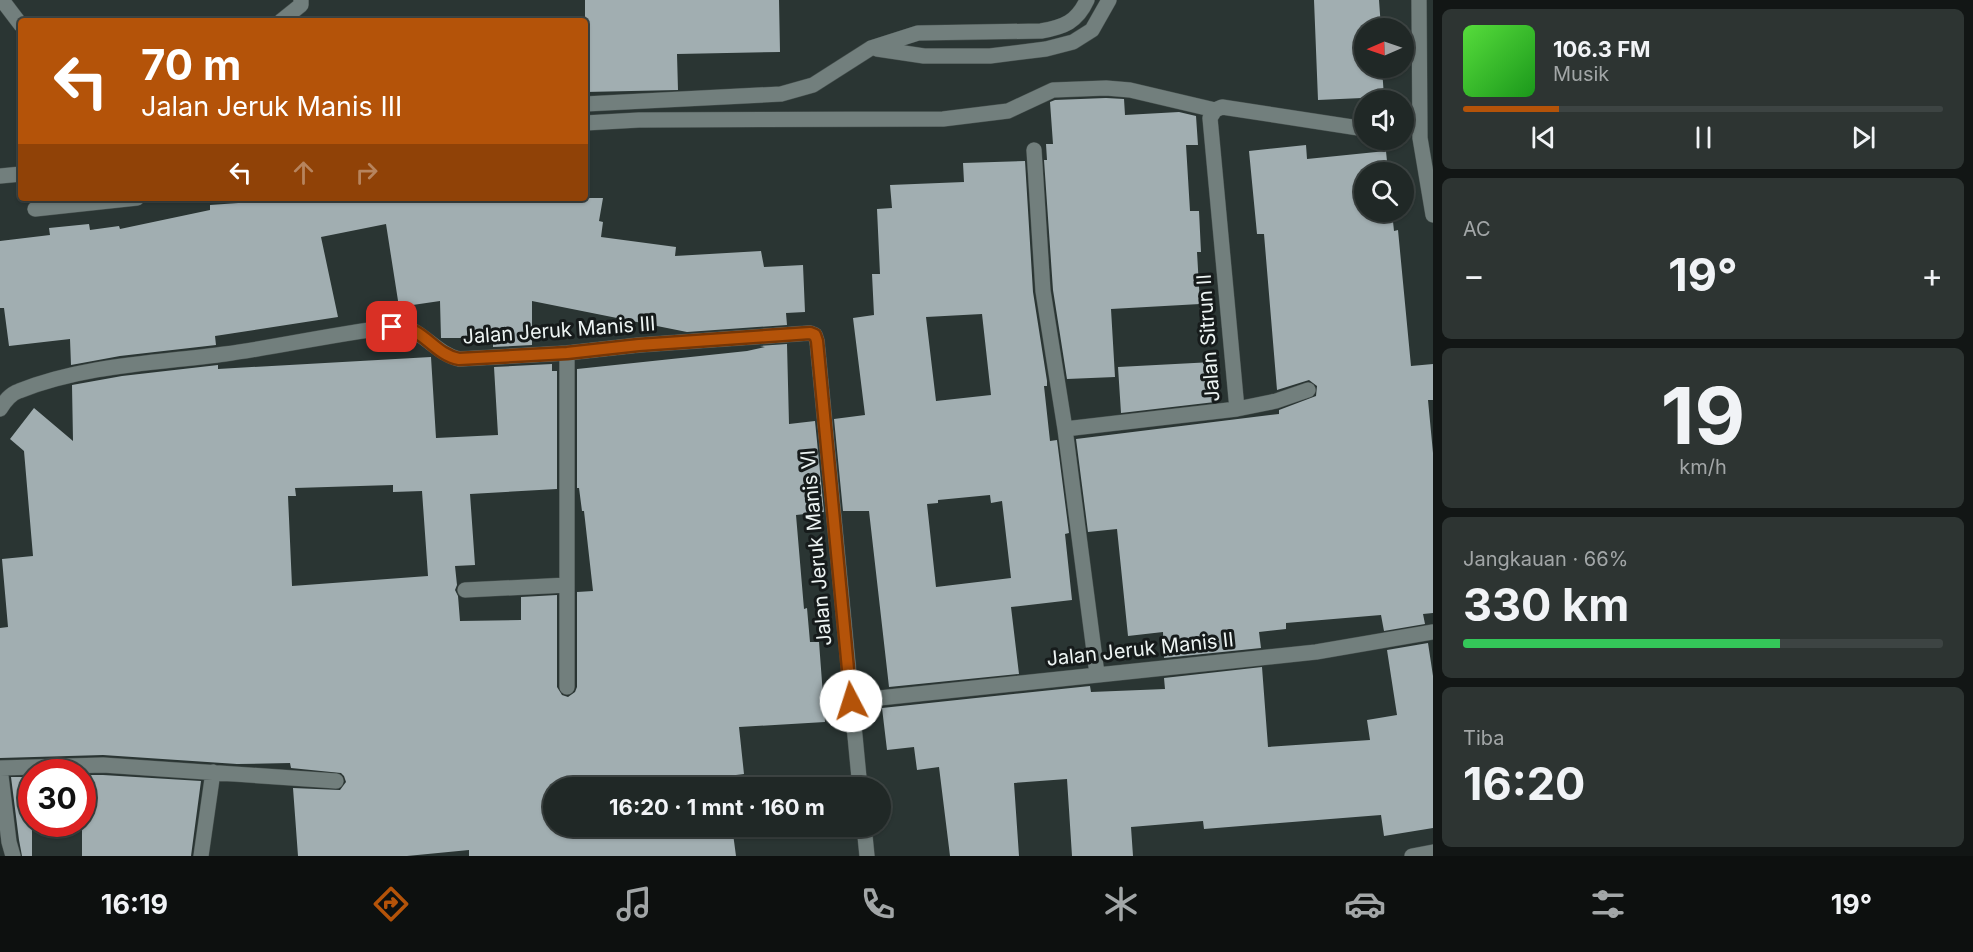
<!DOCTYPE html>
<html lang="id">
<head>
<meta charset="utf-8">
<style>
  :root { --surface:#202826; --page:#2d3432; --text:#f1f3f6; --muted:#a2a6a7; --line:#3d4443; --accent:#b45309 }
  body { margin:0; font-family:Inter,sans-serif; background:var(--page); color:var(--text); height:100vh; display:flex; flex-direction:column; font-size:22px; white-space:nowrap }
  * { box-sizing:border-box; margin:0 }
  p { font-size:20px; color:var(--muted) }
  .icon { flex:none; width:33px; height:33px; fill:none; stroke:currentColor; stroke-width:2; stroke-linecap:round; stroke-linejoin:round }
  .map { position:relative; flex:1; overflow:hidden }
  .panel { display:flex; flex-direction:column; gap:9px; padding:9px; background:#121615; width:540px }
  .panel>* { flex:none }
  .banner { position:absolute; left:18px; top:18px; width:570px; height:183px; border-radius:6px; box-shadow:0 2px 4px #0004,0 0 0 2px var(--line); background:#b45309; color:#fff; overflow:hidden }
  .needle { width:39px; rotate:268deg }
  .controls { position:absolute; left:1354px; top:18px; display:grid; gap:12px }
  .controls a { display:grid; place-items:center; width:60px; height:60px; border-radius:50%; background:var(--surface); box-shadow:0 2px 4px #0004,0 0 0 2px var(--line); font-size:30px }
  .speed { position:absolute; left:18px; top:759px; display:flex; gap:12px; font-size:30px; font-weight:700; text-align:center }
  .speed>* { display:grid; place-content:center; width:78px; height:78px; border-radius:50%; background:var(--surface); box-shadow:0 2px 4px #0004,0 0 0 2px var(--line); line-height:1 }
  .speed .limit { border:9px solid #d22; background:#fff; color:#111 }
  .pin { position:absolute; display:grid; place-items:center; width:51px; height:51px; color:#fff; margin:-26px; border-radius:12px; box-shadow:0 3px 9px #0006 }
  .me { position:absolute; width:66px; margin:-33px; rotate:355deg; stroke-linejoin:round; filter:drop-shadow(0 0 4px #0008) }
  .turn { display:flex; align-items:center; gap:21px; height:126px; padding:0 24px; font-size:27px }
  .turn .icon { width:78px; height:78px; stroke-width:2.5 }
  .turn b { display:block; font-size:42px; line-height:51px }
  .lanes { display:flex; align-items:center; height:57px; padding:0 24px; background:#0003; justify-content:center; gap:30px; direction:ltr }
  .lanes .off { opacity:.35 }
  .big { font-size:45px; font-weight:700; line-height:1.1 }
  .panel .tile { flex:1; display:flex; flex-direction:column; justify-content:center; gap:9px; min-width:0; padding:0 21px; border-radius:9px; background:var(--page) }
  .panel .dial { align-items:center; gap:0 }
  .dial b { font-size:78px; line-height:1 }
  .song { display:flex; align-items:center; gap:18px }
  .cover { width:72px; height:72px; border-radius:9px; background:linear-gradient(135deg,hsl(110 70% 55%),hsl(120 70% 35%)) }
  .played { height:6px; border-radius:3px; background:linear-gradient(90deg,var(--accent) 20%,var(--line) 20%) }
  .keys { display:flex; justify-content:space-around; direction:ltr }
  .heat { display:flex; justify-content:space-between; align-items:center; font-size:33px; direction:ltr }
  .charge { height:9px; border-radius:4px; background:linear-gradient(90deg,#34c759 66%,var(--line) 0) }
  .trip { position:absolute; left:543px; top:777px; width:348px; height:60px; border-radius:30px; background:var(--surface); box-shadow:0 2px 4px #0004,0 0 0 2px var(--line); font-weight:700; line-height:60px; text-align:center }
  .dock { display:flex; height:96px; justify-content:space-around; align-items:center; background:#0d100f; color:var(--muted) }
  .dock .icon { width:42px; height:42px }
  .dock .selected { color:var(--accent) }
  .dock b { font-size:27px; color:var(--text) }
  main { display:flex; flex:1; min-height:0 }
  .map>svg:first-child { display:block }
  .building { fill:#a1aeb1; fill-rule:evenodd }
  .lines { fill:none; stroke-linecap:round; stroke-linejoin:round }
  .minor-casing { stroke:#47514f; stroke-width:16 }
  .minor { stroke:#727f7d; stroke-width:15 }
  .route-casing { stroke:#753606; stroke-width:15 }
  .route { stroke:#b45309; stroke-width:10 }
  .labels { text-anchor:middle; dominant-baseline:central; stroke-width:6; stroke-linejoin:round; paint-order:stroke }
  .street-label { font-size:20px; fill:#edf4f3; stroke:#161b1b }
</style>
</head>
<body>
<main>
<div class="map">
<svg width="1433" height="856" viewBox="0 0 1433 856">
  <rect width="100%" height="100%" fill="#2a3533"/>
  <!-- building -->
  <path class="building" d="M585,0H779L780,52L677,54L678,90L585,92Z
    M1314,0H1379L1381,28H1365V68H1382L1384,97L1318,100Z
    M1106,98L1124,99L1125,115L1179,112L1196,116L1198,145H1186L1190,211H1199L1201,252H1197L1200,304L1111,309L1115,377L1067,379L1053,290L1044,160H1047L1046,144H1053L1050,102L1055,100Z
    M1306,145L1307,159L1386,151L1388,172H1365V212H1392L1394,231L1398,230L1411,366L1433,364V400H1428L1433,453V613L1423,614L1425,624L1384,631L1381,615L1286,623V629L1259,632L1261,648L1164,658L1163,632L1128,636L1117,529L1088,532L1076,439L1279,414V410L1316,396L1317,386L1309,380L1277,390L1264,234H1257L1249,151Z
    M1025,161L1033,292L1047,381V386H1044L1050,441L1057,440L1069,533L1065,534L1072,600L1011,607L1019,674L889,687L869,511H843L834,419L865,415L853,318L874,315L872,274H880L877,209L892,208L890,185L964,182L963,163ZM982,314L991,395L936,401L926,317ZM990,495L991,503L1002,501L1011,578L936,587L927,504L938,503V500Z
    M266,198H603L599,221L603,222L601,237L676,247L675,256L761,251L764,267L803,265L805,312L786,313L787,325L687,332L532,301V345L493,347V338H441L440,301L399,307L386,224L321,237L338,317L215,336L216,345L120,356L71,365L70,339L9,346L4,308H0V241L50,235L49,228L89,224L90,230L119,226L120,229L210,210V205L267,201Z
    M787,344L789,424L815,421L824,512L796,515L804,609L807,608L810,642H819L825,722L739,727L744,774L631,788H554V826H732L736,856H469V850L407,856H298L293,788L340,790L346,782L344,776L341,773L291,768L290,763L237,764L103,755L0,758V628L8,627L2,559L33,556L24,451L10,439L34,408L73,441L72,385L122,376L218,365V369L431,357L436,438L498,435L494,367L552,364V371H557V489L470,494L475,565L455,566L457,585L455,590L458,596L460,621L521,620V597L557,595V687L562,695L568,697L575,692L577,687V592L593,591L584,511H582L579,488H577V369L747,351L765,347L760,346ZM393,485V492L422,491L428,576L292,586L288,496H296L295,488Z
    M1213,362L1215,402L1121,413L1118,367Z
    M1428,643L1433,676V828L1384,836L1381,815L1204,829L1203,821L1131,827L1133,856H1072L1067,779L1014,783L1019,856H950L939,767L917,770L914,747L887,750L882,708L1090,686L1091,692L1165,689L1164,678L1262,667L1268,747L1370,740L1367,720L1397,715L1387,650Z
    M82,775H103L201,781L191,856H82Z
    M11,777H32V856H22L19,840Z"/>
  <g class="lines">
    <!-- minor casing -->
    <g class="minor-casing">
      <path id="minor" d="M2,0L21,25
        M1419,0L1420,138L1433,215
        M281,21L301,5V0
        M877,49L924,56H990L1046,49L1073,42L1092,30L1109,0
        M585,104L781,94L813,85L871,48L918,33L1041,31C1064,27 1077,22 1087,0
        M585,123L639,120L943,119L1008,111L1053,90L1106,88L1130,90L1215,110
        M1034,150L1043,291L1065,429
        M0,176L21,174
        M35,209L137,198
        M0,409C5,401 10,394 19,391C84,365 157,363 225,354C284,346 342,332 401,326C423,331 437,354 459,359L567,353L639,345L810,333L815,335L817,341L860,788
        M1237,409L1276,401L1308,390
        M465,590L567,585
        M1097,674L1065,429L1237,409L1210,118L1215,110L1222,107L1365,129
        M567,687V353
        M851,701L1316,652L1433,632
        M0,768L103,765L336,781
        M0,768L9,842L13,856
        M864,826L867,856
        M201,856L213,772
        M1412,856L1433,852"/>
    </g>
    <!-- minor -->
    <use href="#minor" class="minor"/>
  </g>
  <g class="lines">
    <!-- route casing -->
    <g class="route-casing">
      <path id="route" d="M392,327C423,324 432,354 459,359L567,353L639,345L810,333L815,335L817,341L851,701"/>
    </g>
    <!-- route -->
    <use href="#route" class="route"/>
  </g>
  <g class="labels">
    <!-- street labels -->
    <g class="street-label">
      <text transform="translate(559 330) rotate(-4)">Jalan Jeruk Manis III</text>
      <text transform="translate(1208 338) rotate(-94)">Jalan Sitrun II</text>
      <text transform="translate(816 548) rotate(-95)">Jalan Jeruk Manis VI</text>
      <text transform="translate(1140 649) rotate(-6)">Jalan Jeruk Manis II</text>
    </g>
  </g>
</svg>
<div class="controls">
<a><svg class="needle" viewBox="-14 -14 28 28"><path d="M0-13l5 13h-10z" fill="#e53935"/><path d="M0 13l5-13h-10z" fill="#a2a6a7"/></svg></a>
<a><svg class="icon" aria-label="sound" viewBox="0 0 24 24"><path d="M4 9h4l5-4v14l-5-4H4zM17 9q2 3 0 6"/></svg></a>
<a><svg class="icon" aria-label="search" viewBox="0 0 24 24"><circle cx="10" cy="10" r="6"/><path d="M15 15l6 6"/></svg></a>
</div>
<div class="speed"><div class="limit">30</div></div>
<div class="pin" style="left:392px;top:327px;background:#d93025"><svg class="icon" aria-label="arrive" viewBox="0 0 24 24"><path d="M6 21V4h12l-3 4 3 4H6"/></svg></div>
<svg class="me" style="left:851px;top:701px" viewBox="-20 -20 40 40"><circle r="19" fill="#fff"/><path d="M0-13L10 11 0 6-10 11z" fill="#b45309"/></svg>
<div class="trip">16:20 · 1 mnt · 160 m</div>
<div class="banner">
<div class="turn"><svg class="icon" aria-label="left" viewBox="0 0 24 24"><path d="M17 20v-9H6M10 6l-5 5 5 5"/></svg><div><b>70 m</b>Jalan Jeruk Manis III</div></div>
<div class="lanes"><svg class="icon" aria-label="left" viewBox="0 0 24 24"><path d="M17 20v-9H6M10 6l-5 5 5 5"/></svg><svg class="icon off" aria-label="ahead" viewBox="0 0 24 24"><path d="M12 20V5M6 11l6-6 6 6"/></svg><svg class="icon off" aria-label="right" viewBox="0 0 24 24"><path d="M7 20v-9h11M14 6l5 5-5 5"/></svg></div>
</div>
</div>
<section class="panel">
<div class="tile">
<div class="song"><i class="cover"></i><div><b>106.3 FM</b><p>Musik</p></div></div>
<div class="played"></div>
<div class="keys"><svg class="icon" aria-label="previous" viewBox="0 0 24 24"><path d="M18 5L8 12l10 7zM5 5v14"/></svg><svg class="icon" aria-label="pause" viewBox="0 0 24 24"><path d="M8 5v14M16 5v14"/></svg><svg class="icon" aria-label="next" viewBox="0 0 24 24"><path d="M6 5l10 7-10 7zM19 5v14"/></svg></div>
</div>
<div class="tile"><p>AC</p>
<div class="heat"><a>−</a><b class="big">19°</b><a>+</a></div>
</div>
<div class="tile dial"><b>19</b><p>km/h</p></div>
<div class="tile"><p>Jangkauan · 66%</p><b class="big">330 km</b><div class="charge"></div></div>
<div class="tile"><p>Tiba</p><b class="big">16:20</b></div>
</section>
</main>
<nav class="dock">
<b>16:19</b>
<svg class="icon selected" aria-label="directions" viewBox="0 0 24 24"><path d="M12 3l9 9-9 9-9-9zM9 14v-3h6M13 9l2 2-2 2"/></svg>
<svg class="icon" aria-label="music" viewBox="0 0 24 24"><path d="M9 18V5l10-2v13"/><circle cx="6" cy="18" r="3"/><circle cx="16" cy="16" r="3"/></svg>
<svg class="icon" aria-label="phone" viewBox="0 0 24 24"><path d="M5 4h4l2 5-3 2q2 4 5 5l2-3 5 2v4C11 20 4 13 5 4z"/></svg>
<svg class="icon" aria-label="climate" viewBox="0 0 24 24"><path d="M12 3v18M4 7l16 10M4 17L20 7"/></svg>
<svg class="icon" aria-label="car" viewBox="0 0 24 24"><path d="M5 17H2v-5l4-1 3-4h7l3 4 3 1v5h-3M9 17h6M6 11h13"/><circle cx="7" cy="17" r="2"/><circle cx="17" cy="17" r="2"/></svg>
<svg class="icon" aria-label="filters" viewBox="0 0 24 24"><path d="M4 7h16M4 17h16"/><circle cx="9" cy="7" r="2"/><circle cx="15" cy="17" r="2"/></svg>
<b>19°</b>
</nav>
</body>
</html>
